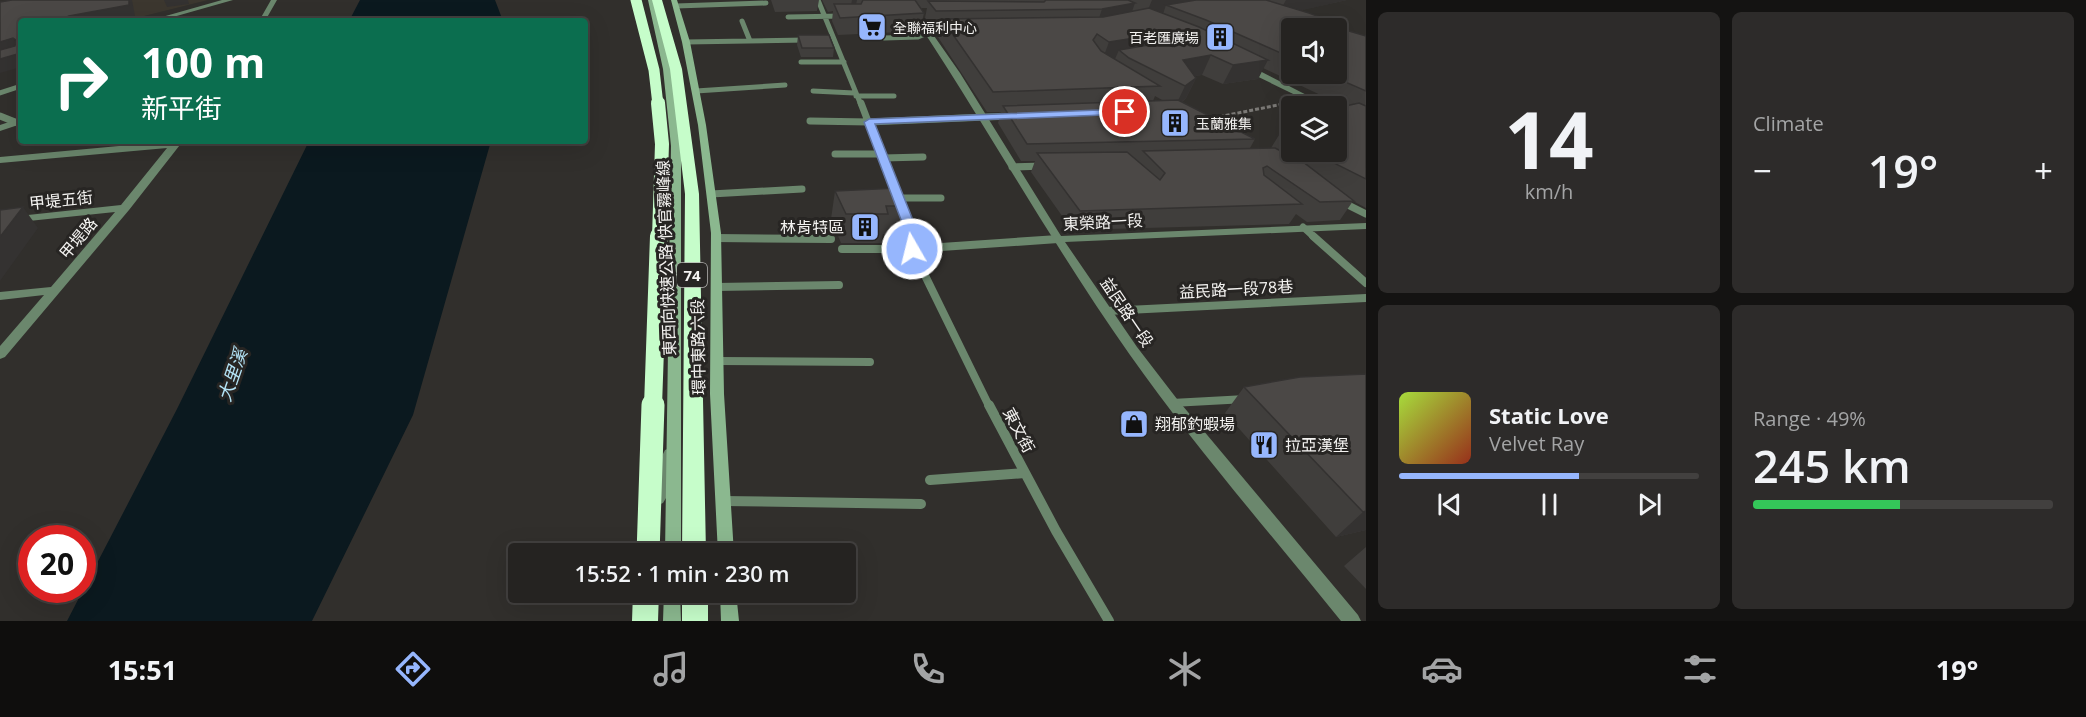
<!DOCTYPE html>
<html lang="en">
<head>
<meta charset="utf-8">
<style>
  :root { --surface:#252321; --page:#2d2b2a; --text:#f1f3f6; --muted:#a3a4a5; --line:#42403f; --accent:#96b6fd }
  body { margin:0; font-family:"Open Sans","Noto Sans TC",sans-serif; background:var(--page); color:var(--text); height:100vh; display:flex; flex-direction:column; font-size:22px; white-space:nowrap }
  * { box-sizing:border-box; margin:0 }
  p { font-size:20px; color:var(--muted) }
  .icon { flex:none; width:33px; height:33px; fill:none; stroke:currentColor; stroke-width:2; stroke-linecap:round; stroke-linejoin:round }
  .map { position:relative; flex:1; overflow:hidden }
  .drawer { display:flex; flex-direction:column; gap:12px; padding:12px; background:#141312; width:720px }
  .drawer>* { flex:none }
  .guide { position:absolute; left:18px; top:18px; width:570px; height:126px; border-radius:6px; box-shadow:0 6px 24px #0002,0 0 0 2px var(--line); background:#0b6e4f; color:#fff; overflow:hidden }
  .buttons { position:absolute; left:1281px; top:18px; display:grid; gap:12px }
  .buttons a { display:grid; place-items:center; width:66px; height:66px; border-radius:6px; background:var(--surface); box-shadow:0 6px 24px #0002,0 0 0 2px var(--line); font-size:30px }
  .speed { position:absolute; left:18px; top:525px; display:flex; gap:12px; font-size:30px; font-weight:700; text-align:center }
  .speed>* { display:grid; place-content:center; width:78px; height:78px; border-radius:50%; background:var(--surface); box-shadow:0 6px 24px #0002,0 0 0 2px var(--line); line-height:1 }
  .speed .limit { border:9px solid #d22; background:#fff; color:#111 }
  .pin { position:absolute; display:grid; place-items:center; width:51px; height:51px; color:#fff; margin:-26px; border:3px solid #fff; border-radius:50%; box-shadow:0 2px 6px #0007 }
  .me { position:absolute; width:66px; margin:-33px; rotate:352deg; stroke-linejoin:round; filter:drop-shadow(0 0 4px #0008) }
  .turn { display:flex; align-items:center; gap:21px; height:126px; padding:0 24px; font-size:27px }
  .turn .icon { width:78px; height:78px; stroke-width:2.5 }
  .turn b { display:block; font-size:42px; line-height:51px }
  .big { font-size:45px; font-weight:600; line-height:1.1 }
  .drawer .tile { flex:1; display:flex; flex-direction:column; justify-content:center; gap:9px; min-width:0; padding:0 21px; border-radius:9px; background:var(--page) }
  .drawer .dial { align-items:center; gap:0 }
  .dial b { font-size:78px; line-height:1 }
  .song { display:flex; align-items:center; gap:18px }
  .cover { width:72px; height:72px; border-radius:9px; background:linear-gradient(135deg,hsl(80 70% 55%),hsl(10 70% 35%)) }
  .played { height:6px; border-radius:3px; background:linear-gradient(90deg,var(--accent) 60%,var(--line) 60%) }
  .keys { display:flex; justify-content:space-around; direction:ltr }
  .heat { display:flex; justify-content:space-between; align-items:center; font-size:33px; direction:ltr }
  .charge { height:9px; border-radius:4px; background:linear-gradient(90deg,#34c759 49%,var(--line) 0) }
  .drawer .tiles { flex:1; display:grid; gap:12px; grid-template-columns:repeat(2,1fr) }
  .trip { position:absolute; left:508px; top:543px; width:348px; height:60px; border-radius:6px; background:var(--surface); box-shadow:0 6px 24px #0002,0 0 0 2px var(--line); font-weight:600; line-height:60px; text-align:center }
  .tabs { display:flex; height:96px; justify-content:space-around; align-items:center; background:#0f0e0d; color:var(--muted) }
  .tabs .icon { width:42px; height:42px }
  .tabs .on { color:var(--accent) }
  .tabs b { font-size:27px; color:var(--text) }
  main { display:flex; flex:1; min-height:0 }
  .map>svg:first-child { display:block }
  .built { fill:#3c372f }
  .water { fill:#0b191f }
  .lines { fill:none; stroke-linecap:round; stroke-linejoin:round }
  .path-far1 { stroke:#7b7976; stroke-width:2; stroke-dasharray:3 1.5; stroke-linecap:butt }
  .path { stroke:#7b7976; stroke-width:3; stroke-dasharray:4 2; stroke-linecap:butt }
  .lane-far3 { stroke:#6b876d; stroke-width:5 }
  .lane-far2 { stroke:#6b876d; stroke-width:7 }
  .lane-far1 { stroke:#6b876d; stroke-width:8 }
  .lane { stroke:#6b876d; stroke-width:10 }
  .street { fill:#6b876d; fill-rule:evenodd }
  .secondary { fill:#8bb88f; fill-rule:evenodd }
  .highway { fill:#c6fdca; fill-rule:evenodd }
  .highway-bridge-far3 { stroke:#c6fdca; stroke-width:11 }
  .highway-bridge-far2 { stroke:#c6fdca; stroke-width:14 }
  .highway-bridge-far1 { stroke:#c6fdca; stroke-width:18 }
  .highway-bridge { stroke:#c6fdca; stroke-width:23 }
  .wall { fill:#403e3c; fill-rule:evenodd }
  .shaded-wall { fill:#343231 }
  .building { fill:#4b4846; stroke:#343231; stroke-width:1.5 }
  .route { fill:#96b6fd; stroke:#6276a4; stroke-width:1.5 }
  .labels { text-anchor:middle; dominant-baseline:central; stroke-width:6; stroke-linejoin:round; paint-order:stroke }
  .far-poi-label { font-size:14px; fill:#f4f3f1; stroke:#272523; text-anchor:start }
  .shield { fill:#272523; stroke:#b6b5b3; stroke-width:1.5 }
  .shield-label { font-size:15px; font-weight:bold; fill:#f4f3f1 }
  .street-label { font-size:16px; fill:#f4f3f1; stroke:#272523 }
  .poi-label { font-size:16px; fill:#f4f3f1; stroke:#272523; text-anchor:start }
  .water-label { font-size:18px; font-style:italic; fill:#b4e4f7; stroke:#272523 }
</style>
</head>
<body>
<main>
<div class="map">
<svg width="1366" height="621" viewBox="0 0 1366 621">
  <rect width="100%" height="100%" fill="#312f2c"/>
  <!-- built -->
  <path class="built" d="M12,0H208L124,21H21L0,52V2Z"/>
  <!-- water -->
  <path class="water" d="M360,0H495L503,21H349Z
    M309,141H491L413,415L312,621H67L177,409Z"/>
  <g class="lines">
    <!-- path-far1 -->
    <path class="path-far1" d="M1281,105L1289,103"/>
    <!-- path -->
    <path class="path" d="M1208,119L1288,103"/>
    <!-- lane-far3 -->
    <path class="lane-far3" d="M818,0L861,105
      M676,6L766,3
      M788,17L844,16
      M742,21L750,41
      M884,38L918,37L927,33
      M686,42L806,40
      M801,62H844
      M696,91L785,85
      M813,91L854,93
      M0,93L21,86
      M856,96H894"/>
    <!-- lane-far2 -->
    <path class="lane-far2" d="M861,103L912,237
      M0,116L15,122
      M810,121L869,122L1010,116
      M835,154H882
      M883,158L923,157
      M1012,167L1044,166
      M711,194L802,189
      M899,198H941
      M1342,202L1366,214
      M1303,227L1314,237"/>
    <!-- lane-far1 -->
    <path class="lane-far1" d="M912,236V249L989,406
      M1313,236L1366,283
      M716,238L831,239
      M842,249H912L1058,239
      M716,287L839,285
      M1107,311L1366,298
      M718,361L870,362
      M1172,403L1246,399"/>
    <!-- lane -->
    <path class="lane" d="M989,405L1056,531L1109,621
      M930,480L1025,473
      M723,501L921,504"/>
    <!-- street -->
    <path class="street" d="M222,0H233L159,21H148Z
      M271,0H277L265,21H259Z
      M903,0H909L960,73L1061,236L1366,223V229L1065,242L1137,347L1177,399L1358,615L1361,621H1341C1270,533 1195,447 1130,355C1049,240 981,116 903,0Z
      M1244,66H1250L1328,106H1318L1244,70Z
      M21,118V124L0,131V125Z
      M173,141H183L129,210L5,357L0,359V346L44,295L0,300V292L51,287L115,212L0,224V218L121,205L167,148L0,163V157Z
      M670,448L675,450L677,454L666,498L663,503L658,505L653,503L650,498L663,454L665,450Z"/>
    <!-- secondary -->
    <path class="secondary" d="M648,0H654L671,69L681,146V554H665L671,146L663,69Z
      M671,0H677L690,42L706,125L721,233L724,394L734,554H718L710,394L711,233L698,125L682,42Z
      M664,592H680L681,621H663Z
      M720,592H736L739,621H721Z"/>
    <!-- highway -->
    <path class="highway" d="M652,0H662L682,69L699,194L706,554H682L685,194L670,69Z
      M633,592H659L658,621H632Z
      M682,592H708V621H682Z"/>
    <!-- highway-bridge-far3 -->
    <path class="highway-bridge-far3" d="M636,0L654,70L658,105"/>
    <!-- highway-bridge-far2 -->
    <path class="highway-bridge-far2" d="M658,103L662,144L659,237"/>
    <!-- highway-bridge-far1 -->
    <path class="highway-bridge-far1" d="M653,406L659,236"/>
    <!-- highway-bridge -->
    <path class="highway-bridge" d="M648,554L653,405"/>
  </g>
  <!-- wall -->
  <path class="wall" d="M771,0H819L817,11L775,12Z
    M822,0H1347L1301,10L1346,30L1366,36V208L1353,201L1340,220L1307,222L1296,214L1289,224L1072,230L1031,172L1035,161H1021L998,123L1001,112H987L938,37L940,29H932L925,18L927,8H921L924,13L920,31L838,35L832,21L833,11L828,12ZM1292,28L1336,74H1292ZM1263,68L1344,106L1336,152H1292V133L1279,135L1271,148H1250L1255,139L1182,102L1186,98L1196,78L1194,76L1202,75L1223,84L1258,79ZM1155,96L1164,101H1153Z
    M798,35L834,48L833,57H801L797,45Z
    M835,191L906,206L899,235L883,234L881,243H841L831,219Z
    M1366,374V530L1336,537L1225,413L1244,387Z
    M1366,547V589L1344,566Z"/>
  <!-- shaded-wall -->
  <path class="shaded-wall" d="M129,0H132L135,16L108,21H71L69,16Z
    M164,0H188L189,4L167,7Z
    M852,0H857L856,5L850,11Z
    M1152,0H1234L1166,5L1163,14L1145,17Z
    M1286,0H1347L1277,16Z
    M1135,3L1129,20L1096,27L1102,9Z
    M1160,34L1152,53L1119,50L1115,59L1102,61L1109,42Z
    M13,38L20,50L0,56V42Z
    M21,53V67L0,73V59Z
    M1211,55L1202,75L1175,79L1183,60Z
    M1268,60L1258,79L1223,84L1233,65Z
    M1196,78L1186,98L1175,107L1185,86Z
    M23,207L38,228L0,281V237Z
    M1366,511V530L1336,537L1363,512Z"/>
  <!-- building -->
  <path class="building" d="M12,0H129V5L69,16L74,21H21V53L0,59V50L15,46L16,40L13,38L0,42V2Z
    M863,0H915L924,13L840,18L834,4H861Z
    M1046,0H1128L1135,3L1102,9L936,11L928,1L1044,2Z
    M1196,0H1266L1309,13L1344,26L1346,30L1366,36V91L1327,74H1336V28H1292V58L1206,20L1166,5Z
    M1149,8L1199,27L1268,60L1233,65L1211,55L1183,60L1196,78L1185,86L1129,58L1119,50L1160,43L1163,38L1160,34L1109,42L1097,34L1093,40L1101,51L1160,86L993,92L942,19L1103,17Z
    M798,35H829L834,48H802Z
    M1178,100L1255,139L1027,144L1003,106Z
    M1359,103L1366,106V179L1312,152H1336V108Z
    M1292,133V141L1279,135Z
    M1275,148L1303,162L1354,201L1320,202L1267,166L1263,168L1264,175L1302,204L1080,211L1037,153L1127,152L1160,180L1165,173L1143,151Z
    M898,188L906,206H886L888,214H846L835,191Z
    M23,207L0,237V210Z
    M1366,374V511L1363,512L1244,387L1300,377Z"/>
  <!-- route -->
  <path class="route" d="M1125,109L1128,110V114L875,124L918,233V249L912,253L906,249V233L864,122L869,119Z"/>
  <!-- icons -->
  <defs>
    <g id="supermarket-square" transform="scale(1.5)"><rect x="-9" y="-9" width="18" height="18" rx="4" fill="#96b6fd" stroke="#272523"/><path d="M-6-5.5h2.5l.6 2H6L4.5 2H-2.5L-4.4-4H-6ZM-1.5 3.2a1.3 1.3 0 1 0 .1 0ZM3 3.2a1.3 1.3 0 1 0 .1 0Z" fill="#111"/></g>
    <g id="building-square" transform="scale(1.5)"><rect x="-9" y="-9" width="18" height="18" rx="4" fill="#96b6fd" stroke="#272523"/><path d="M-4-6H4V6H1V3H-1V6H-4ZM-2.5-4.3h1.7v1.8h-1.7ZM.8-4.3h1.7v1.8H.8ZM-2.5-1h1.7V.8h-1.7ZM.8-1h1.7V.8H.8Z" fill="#111"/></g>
    <g id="shop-square" transform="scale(1.5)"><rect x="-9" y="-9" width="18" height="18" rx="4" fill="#96b6fd" stroke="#272523"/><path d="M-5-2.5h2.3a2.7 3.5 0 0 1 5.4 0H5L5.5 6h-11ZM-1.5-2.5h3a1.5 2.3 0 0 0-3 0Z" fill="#111"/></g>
    <g id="restaurant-square" transform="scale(1.5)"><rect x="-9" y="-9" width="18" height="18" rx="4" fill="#96b6fd" stroke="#272523"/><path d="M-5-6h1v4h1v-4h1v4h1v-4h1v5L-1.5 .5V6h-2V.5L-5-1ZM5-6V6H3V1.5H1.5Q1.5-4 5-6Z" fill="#111"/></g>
  </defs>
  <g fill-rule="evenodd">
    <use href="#supermarket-square" x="872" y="27"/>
    <use href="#building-square" x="1220" y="37"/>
    <use href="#building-square" x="1175" y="123"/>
    <use href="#building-square" x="865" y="227"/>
    <use href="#shop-square" x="1134" y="424"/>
    <use href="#restaurant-square" x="1264" y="445"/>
  </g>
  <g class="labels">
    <!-- far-poi labels -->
    <g class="far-poi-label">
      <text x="893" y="27">全聯福利中心</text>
      <text x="1199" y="37" text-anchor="end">百老匯廣場</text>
      <text x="1196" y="123">玉蘭雅集</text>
    </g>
    <!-- shield labels -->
    <rect class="shield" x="677" y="263" width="30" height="24" rx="4.5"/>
    <g class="shield-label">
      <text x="692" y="275">74</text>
    </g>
    <!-- street labels -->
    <g class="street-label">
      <text transform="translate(61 200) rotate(-6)">甲堤五街</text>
      <text transform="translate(1103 222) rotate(-3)">東榮路一段</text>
      <text transform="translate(78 238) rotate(-50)">甲堤路</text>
      <text transform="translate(666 258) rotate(-92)">東西向快速公路 快官霧峰線</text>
      <text transform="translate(1236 289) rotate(-3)">益民路一段78巷</text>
      <text transform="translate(1127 312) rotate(56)">益民路一段</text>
      <text transform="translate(698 347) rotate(-91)">環中東路六段</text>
      <text transform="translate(1019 430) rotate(62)">東文街</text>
    </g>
    <!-- poi labels -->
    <g class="poi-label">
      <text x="844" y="227" text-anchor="end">林肯特區</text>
      <text x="1155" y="424">翔郁釣蝦場</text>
      <text x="1285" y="445">拉亞漢堡</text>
    </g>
    <!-- water labels -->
    <g class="water-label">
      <text transform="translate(232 375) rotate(-71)">大里溪</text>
    </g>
  </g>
</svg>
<div class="buttons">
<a><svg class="icon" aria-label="sound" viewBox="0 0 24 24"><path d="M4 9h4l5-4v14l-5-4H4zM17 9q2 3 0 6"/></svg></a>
<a><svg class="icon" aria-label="layers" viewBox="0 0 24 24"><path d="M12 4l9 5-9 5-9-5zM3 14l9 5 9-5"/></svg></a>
</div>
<div class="speed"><div class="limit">20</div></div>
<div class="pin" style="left:1125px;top:112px;background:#d93025"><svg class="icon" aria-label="arrive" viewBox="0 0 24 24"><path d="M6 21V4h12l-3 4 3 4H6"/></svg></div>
<svg class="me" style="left:912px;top:249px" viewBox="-20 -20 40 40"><circle r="17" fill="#96b6fd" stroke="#fff" stroke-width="3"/><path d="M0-11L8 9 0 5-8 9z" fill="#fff"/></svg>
<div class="trip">15:52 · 1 min · 230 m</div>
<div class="guide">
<div class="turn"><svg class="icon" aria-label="right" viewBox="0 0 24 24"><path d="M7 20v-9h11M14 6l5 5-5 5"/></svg><div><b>100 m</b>新平街</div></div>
</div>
</div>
<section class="drawer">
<div class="tiles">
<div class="tile dial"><b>14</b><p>km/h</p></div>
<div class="tile"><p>Climate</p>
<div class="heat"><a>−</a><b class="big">19°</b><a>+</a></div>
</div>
<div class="tile">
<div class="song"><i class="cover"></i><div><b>Static Love</b><p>Velvet Ray</p></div></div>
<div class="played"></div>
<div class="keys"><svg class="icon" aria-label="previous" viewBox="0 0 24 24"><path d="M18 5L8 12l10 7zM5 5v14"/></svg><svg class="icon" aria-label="pause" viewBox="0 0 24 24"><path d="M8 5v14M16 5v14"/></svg><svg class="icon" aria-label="next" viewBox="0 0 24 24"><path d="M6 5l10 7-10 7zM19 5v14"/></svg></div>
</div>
<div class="tile"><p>Range · 49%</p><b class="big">245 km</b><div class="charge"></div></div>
</div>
</section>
</main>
<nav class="tabs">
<b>15:51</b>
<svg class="icon on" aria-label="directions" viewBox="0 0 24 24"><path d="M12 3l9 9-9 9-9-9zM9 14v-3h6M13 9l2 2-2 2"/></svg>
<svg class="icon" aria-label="music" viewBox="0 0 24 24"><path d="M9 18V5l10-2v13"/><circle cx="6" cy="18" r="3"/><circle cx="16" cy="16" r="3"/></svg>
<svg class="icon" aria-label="phone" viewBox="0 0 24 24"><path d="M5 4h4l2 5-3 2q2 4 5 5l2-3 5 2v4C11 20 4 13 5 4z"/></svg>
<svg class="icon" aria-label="climate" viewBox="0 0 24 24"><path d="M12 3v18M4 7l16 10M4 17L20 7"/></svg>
<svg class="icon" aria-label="car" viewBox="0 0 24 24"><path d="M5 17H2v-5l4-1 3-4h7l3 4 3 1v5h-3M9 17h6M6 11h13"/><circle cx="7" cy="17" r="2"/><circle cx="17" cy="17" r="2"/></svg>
<svg class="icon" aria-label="filters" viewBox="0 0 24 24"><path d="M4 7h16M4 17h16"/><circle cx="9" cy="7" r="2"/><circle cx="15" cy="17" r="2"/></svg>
<b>19°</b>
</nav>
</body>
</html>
